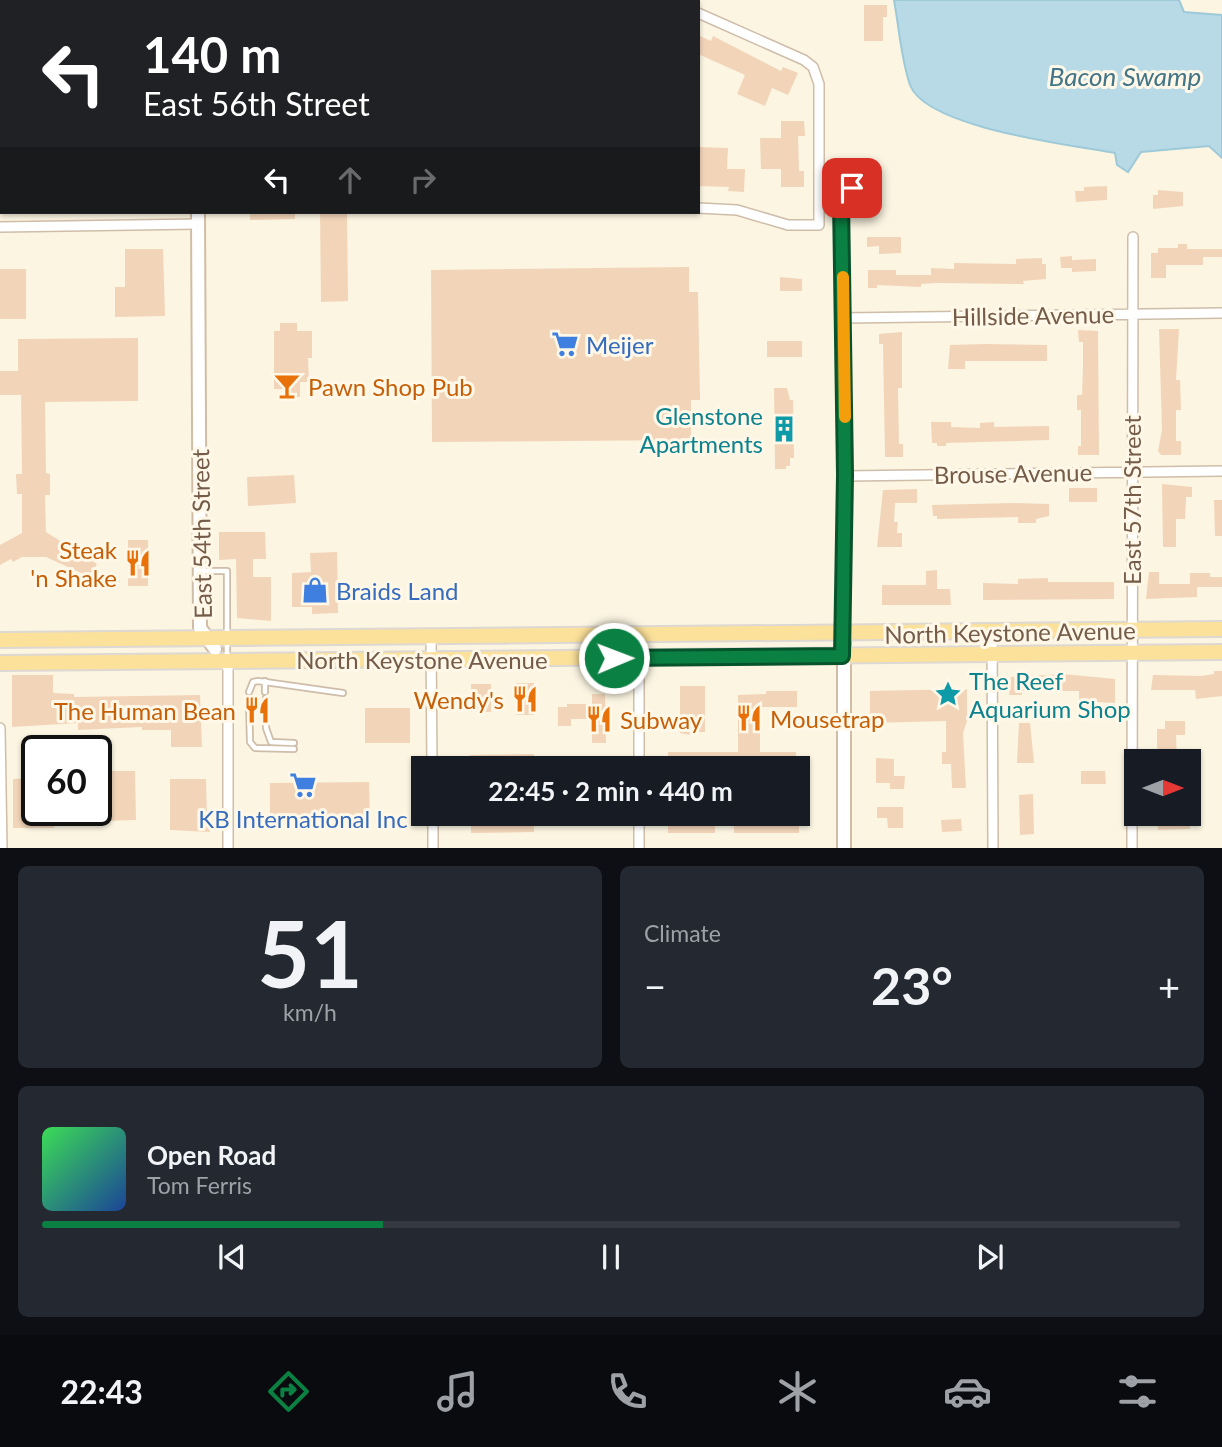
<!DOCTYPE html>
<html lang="en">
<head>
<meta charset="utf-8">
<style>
  :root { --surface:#171b24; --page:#242831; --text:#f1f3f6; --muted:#9ea1a6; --line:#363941; --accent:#0b8043 }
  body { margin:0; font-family:Lato,sans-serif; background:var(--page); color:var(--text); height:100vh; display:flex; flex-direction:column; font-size:26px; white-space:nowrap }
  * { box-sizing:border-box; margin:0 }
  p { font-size:23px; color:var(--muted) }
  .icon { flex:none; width:38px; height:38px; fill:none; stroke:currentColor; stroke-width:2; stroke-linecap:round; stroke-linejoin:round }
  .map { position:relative; height:848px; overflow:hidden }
  .side { display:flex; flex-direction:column; gap:18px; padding:18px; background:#0d0f14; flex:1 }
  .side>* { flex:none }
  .banner { position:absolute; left:0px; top:0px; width:700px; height:214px; box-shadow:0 2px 5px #0004; background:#202124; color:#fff; overflow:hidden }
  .needle { width:46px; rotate:90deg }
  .fabs { position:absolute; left:1124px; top:749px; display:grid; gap:14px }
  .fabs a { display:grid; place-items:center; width:77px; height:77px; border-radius:0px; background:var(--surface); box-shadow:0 2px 5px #0004; font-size:35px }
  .speed { position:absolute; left:21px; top:735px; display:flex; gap:14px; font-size:35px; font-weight:700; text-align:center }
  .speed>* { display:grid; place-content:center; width:91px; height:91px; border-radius:50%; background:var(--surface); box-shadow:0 2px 5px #0004; line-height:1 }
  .speed .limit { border:4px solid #111; border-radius:10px; background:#fff; color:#111 }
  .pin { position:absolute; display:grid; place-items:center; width:60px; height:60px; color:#fff; margin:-30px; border-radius:14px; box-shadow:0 4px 10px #0006 }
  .me { position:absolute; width:77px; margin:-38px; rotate:89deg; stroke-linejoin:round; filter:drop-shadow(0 0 5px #0008) }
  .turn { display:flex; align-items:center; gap:24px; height:147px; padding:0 28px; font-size:32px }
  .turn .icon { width:91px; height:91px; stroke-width:2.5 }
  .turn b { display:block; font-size:49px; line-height:60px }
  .lanes { display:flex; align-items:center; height:66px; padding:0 28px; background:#0003; justify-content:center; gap:35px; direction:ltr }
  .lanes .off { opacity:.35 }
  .big { font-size:52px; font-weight:700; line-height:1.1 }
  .side .widget { flex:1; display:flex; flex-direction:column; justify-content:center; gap:10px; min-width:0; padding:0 24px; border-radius:10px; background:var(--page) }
  .side .dial { align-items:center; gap:0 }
  .dial b { font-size:91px; line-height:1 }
  .song { display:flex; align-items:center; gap:21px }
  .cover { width:84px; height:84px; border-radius:10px; background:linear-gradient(135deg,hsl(130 70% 55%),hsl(220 70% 35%)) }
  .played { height:7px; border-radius:4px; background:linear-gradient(90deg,var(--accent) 30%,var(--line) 30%) }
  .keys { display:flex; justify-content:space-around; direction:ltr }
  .heat { display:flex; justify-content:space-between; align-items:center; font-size:38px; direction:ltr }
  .side .tiles { flex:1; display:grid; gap:18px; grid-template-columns:1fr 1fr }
  .widget:last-child { grid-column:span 2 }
  .trip { position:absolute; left:411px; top:756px; width:399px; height:70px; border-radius:0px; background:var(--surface); box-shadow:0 2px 5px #0004; font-weight:700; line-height:70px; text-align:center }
  .tab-bar { display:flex; height:112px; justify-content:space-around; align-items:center; background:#090b0e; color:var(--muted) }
  .tab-bar .icon { width:49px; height:49px }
  .tab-bar .selected { color:var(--accent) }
  .tab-bar b { font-size:32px; color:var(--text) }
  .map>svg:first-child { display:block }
  .water { fill:#b7dae6; stroke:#9dc9d8; stroke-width:2 }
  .building { fill:#f2d5b9 }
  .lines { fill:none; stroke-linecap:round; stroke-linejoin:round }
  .lane-casing { stroke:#cebda9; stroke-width:8 }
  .street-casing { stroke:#cebda9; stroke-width:12 }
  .secondary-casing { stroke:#d1bda6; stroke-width:16 }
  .primary-casing { stroke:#ded8d3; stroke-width:18 }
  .lane { stroke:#fff; stroke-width:4.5 }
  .street { stroke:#fff; stroke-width:9 }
  .secondary { stroke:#fff; stroke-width:12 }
  .primary { stroke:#fce19a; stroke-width:14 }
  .route-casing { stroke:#07532c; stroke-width:18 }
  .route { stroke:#0b8043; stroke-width:12 }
  .slow { stroke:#f59e0b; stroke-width:12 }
  .labels { text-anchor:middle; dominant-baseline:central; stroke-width:6; stroke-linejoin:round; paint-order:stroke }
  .street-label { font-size:24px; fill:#745c48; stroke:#fff8e8 }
  .shop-label { font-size:24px; fill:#366cbe; stroke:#fff8e8; text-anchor:start }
  .food-label { font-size:24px; fill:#c56008; stroke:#fff8e8; text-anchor:start }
  .culture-label { font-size:24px; fill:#0d838f; stroke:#fff8e8; text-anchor:end }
  .water-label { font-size:26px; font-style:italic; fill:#427588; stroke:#fff8e8 }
</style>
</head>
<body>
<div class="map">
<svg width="1222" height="849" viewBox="0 0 1222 849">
  <rect width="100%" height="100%" fill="#fcf5e2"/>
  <!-- water -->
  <path class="water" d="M894,0H1179L1184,12L1222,15V158L1209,146L1141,152L1128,172L1117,165L1115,153C1072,145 926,128 910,85C901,59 899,27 894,0Z"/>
  <!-- building -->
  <path class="building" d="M864,5H887V17H883V41H864Z
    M698,35L711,41L713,36L781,71L783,67L798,73L788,95L772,88L765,106L737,94L745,75L698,54Z
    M781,121H804L805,136H798L799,171H804V187H781V169H761L760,138H781Z
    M698,147L728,148L727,169H745L744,192L728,191L729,187L698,186Z
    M1107,186V200L1076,202L1075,191H1084V187Z
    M1158,190L1183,192V206L1153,209V195H1158Z
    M250,212H295V219L250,220Z
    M320,212H347L348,301L321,302Z
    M867,237H901V253L879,254V246L867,247Z
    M1178,244H1187V249H1222V257H1203V265H1166V278H1151V253H1158V248H1178Z
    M125,249H163L165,316L115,317V287H125Z
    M1072,256V260L1096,259V271L1072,272V268H1061L1060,257Z
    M1042,258V264H1046V279L1023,281L1024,284L937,283L921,284V287L877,285V288H868V270H896V275H931V268L954,269V263L1016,264V259Z
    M689,267V292H698L700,400H691V440L432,442L431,270Z
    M0,269H26V319H0Z
    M780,277L802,279V291H780Z
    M280,323H297V331H312V358H308L309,382H300V397H287L286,389H274V331H280Z
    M1159,329H1179L1176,380H1180L1181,410H1176V441H1181V455H1161L1158,451L1162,430Z
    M1078,330L1098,331L1099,455H1078V446H1081V410H1077V395H1082L1083,367V342H1079Z
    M902,332V388H898L899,444H903V457H885L883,344H879V334Z
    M138,338V401L45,402L46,473L50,474V495H45L46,532L97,564L90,577L46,557H22L13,562L11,559L0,565V545L22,533V494H17L16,474H22L21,395H0V371H18V339Z
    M767,341H802V357H767Z
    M985,344L1047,345V361H965V369H948L950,345Z
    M774,388H787L790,400H793L794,458H790V466H786V469H775Z
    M931,422H951V427L980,428V423L994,422V427L1049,426V440L946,443V446H937V443H932Z
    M294,475L296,503L248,506L247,477Z
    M1162,484L1192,487V497H1186V500L1185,519H1176V547H1163Z
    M1069,488H1097V502H1069Z
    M917,489V503H895L894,522H898L897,533H902V547H877L883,490Z
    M1214,500H1222V536H1215Z
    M1012,503L1049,504V516L1036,519V523H1018V517L937,519V516H933L932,505Z
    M219,532H265L266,559H253V577H271V621L237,618L236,559L219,560Z
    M128,540H148V586H128Z
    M337,552L338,613L312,614V607H292V573L311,572L310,553Z
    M937,570V589H950L951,605H882V585H926V571Z
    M1149,572H1159V584H1190V573H1210V577H1222V587H1197V597L1146,599Z
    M1048,578V582H1114V599L983,600V583L1018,584V579Z
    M1214,671H1222V696L1196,699L1195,690H1151L1153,675L1201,676L1214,674Z
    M1063,674L1115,679V703L1079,701V691H1022V695H1009L1011,677Z
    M12,675H53V693L74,694V697L200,695L202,747H171V730H142V727L78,730V723L12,727Z
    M516,683H534V715H516Z
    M471,684H491V712H471Z
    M680,686H705V732H695V736L680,733Z
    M967,689V721L963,733L966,788H952L951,764H942V752H946V721L870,723V691Z
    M766,691H797V707H760V752H796V768H668V752H738V695L766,694Z
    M592,694H605L606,743H592V719H571V726H558V707H567V704H592Z
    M365,708H410V743H365Z
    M1165,721H1185V735H1176L1177,761H1150V752L1157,751V729H1165Z
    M1019,723H1030L1034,763H1017Z
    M534,754V768H470V755Z
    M876,758L894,759V776H905L904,789H890V783H876Z
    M100,771H135L136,820L101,821Z
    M1081,771H1105L1106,784H1081Z
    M37,778V810H82V821H54V828H13V779Z
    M170,779H206L207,819H210V832L170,830Z
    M369,782L370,825H353V820L270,821V783Z
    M1033,794L1034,834L1020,835L1019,795Z
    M877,807H903V828H888L887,818H877Z
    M471,814H534V832L471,833Z
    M668,814H715V833H668Z
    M734,814H799V833H734Z
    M1158,817H1190V829L1158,830Z
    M961,819L962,831L942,832L941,820Z"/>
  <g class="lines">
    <!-- lane casing -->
    <g class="lane-casing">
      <path id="lane" d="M201,571H227V659
        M265,681V692
        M249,692L253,682L258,681L343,693
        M266,698V728L271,742L294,743
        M249,700L250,742L255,748L294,749"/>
    </g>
    <!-- street casing -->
    <g class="street-casing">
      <path id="street" d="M549,0L666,2
        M698,13L804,60L813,67L819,84V225H788L737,210L698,208
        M0,227L198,224
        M844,318L1222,313
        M845,476L1222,471
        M992,632L993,849
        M844,633V318L841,200L852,188
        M431,637L432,768
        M222,659L228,668V849
        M0,728L2,849
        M639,768V635
        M433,814V849
        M639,814V849
        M1132,849L1133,237"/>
    </g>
    <!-- secondary casing -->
    <g class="secondary-casing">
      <path id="secondary" d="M197,0V2
        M198,212L200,628L215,649
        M844,849V633"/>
    </g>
    <!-- primary casing -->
    <g class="primary-casing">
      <path id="primary" d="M0,640L1222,629
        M0,663L1222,652"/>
    </g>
    <!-- lane -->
    <use href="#lane" class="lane"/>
    <!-- street -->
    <use href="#street" class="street"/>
    <!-- secondary -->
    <use href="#secondary" class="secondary"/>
    <!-- primary -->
    <use href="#primary" class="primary"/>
  </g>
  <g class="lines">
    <!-- route casing -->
    <g class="route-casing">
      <path id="route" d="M614,658L842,656L845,475L841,200L852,188"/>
    </g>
    <!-- route -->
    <use href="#route" class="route"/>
    <!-- slow -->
    <path class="slow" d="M843,277L845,417"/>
  </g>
  <!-- icons -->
  <defs>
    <g id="supermarket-bare" transform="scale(2.1)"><path d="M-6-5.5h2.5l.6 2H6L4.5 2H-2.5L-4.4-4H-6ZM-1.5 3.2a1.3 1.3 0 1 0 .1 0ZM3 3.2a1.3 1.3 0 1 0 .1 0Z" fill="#3f7fe0" stroke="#fff8e8" stroke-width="2.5" paint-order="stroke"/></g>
    <g id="bar-bare" transform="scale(2.1)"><path d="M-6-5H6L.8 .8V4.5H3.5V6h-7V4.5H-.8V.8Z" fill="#e8710a" stroke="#fff8e8" stroke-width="2.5" paint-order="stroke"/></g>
    <g id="building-bare" transform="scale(2.1)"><path d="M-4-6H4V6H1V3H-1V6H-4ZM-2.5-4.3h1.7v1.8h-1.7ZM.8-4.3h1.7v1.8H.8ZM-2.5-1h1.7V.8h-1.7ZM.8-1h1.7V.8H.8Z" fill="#0f9aa8" stroke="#fff8e8" stroke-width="2.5" paint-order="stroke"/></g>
    <g id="restaurant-bare" transform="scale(2.1)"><path d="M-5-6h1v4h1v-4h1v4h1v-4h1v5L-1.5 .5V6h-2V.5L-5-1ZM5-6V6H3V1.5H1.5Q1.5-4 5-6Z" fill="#e8710a" stroke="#fff8e8" stroke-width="2.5" paint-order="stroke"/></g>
    <g id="shop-bare" transform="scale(2.1)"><path d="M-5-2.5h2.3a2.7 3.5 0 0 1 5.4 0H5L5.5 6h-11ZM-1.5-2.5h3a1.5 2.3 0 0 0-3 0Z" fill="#3f7fe0" stroke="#fff8e8" stroke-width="2.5" paint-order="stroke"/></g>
    <g id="sight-bare" transform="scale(2.1)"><path d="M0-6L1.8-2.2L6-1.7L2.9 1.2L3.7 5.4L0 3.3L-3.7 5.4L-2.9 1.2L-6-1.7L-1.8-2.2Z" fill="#0f9aa8" stroke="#fff8e8" stroke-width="2.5" paint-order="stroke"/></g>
  </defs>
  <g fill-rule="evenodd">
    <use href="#supermarket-bare" x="565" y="344"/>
    <use href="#bar-bare" x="287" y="386"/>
    <use href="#building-bare" x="784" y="429"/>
    <use href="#restaurant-bare" x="138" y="563"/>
    <use href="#shop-bare" x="315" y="590"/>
    <use href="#sight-bare" x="948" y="694"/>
    <use href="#restaurant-bare" x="525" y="699"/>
    <use href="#restaurant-bare" x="257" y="710"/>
    <use href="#restaurant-bare" x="749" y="718"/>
    <use href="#restaurant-bare" x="599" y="719"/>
    <use href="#supermarket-bare" x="303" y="785"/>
  </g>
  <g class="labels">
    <!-- street labels -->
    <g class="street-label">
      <text transform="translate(1033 315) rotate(-1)">Hillside Avenue</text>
      <text transform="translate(1013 473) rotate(-1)">Brouse Avenue</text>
      <text transform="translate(1131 500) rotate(-90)">East 57th Street</text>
      <text transform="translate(201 534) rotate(-91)">East 54th Street</text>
      <text transform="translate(1010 632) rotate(-1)">North Keystone Avenue</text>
      <text x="422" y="659">North Keystone Avenue</text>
    </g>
    <!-- shop labels -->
    <g class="shop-label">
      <text x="586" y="344">Meijer</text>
      <text x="336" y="590">Braids Land</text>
      <text x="303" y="818" text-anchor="middle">KB International Inc</text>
    </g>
    <!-- food labels -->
    <g class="food-label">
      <text x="308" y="386">Pawn Shop Pub</text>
      <text x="117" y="549" text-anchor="end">Steak<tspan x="117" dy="28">'n Shake</tspan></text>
      <text x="504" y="699" text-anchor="end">Wendy's</text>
      <text x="236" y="710" text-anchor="end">The Human Bean</text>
      <text x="770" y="718">Mousetrap</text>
      <text x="620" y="719">Subway</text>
    </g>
    <!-- culture labels -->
    <g class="culture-label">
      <text x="763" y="415">Glenstone<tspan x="763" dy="28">Apartments</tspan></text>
      <text x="969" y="680" text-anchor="start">The Reef<tspan x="969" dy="28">Aquarium Shop</tspan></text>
    </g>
    <!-- water labels -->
    <g class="water-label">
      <text x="1125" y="76">Bacon Swamp</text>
    </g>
  </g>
</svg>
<div class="fabs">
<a><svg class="needle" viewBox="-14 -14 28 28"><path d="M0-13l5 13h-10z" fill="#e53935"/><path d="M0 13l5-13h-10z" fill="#9ea1a6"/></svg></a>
</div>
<div class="speed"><div class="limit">60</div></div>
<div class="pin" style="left:852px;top:188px;background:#d93025"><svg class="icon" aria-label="arrive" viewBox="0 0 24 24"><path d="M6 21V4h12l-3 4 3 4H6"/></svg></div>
<svg class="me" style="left:614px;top:658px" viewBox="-20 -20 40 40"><circle r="17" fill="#0b8043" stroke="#fff" stroke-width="3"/><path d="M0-11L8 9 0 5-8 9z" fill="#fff"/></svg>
<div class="trip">22:45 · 2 min · 440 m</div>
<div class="banner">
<div class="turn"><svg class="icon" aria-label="left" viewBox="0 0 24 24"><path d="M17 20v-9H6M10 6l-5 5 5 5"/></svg><div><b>140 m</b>East 56th Street</div></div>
<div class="lanes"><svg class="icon" aria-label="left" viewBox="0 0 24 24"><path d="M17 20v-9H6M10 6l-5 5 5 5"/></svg><svg class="icon off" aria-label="ahead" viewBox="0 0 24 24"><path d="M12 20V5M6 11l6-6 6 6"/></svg><svg class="icon off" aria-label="right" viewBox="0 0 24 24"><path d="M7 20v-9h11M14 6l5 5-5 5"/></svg></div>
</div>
</div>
<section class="side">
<div class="tiles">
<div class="widget dial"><b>51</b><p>km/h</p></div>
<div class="widget"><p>Climate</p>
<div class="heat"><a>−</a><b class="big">23°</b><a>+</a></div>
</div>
<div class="widget">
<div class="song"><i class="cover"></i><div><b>Open Road</b><p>Tom Ferris</p></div></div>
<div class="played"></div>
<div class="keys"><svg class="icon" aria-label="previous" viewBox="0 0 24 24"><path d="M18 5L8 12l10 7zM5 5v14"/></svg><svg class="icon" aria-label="pause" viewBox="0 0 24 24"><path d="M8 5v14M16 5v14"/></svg><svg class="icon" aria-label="next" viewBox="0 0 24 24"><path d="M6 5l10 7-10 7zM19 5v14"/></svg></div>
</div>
</div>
</section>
<nav class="tab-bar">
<b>22:43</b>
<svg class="icon selected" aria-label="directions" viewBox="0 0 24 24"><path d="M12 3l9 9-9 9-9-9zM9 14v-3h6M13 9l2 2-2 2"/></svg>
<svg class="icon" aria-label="music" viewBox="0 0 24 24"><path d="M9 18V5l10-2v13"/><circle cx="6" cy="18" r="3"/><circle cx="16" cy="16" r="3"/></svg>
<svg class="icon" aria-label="phone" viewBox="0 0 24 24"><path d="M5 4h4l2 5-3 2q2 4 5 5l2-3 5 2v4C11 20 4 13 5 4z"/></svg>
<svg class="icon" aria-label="climate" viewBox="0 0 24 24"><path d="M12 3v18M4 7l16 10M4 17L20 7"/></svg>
<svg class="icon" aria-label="car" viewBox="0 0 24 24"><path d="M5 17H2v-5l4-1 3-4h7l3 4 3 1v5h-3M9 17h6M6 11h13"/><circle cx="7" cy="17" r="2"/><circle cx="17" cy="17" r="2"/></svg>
<svg class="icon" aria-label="filters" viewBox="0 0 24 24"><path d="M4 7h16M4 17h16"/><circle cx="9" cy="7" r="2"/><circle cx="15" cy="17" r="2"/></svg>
</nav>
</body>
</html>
